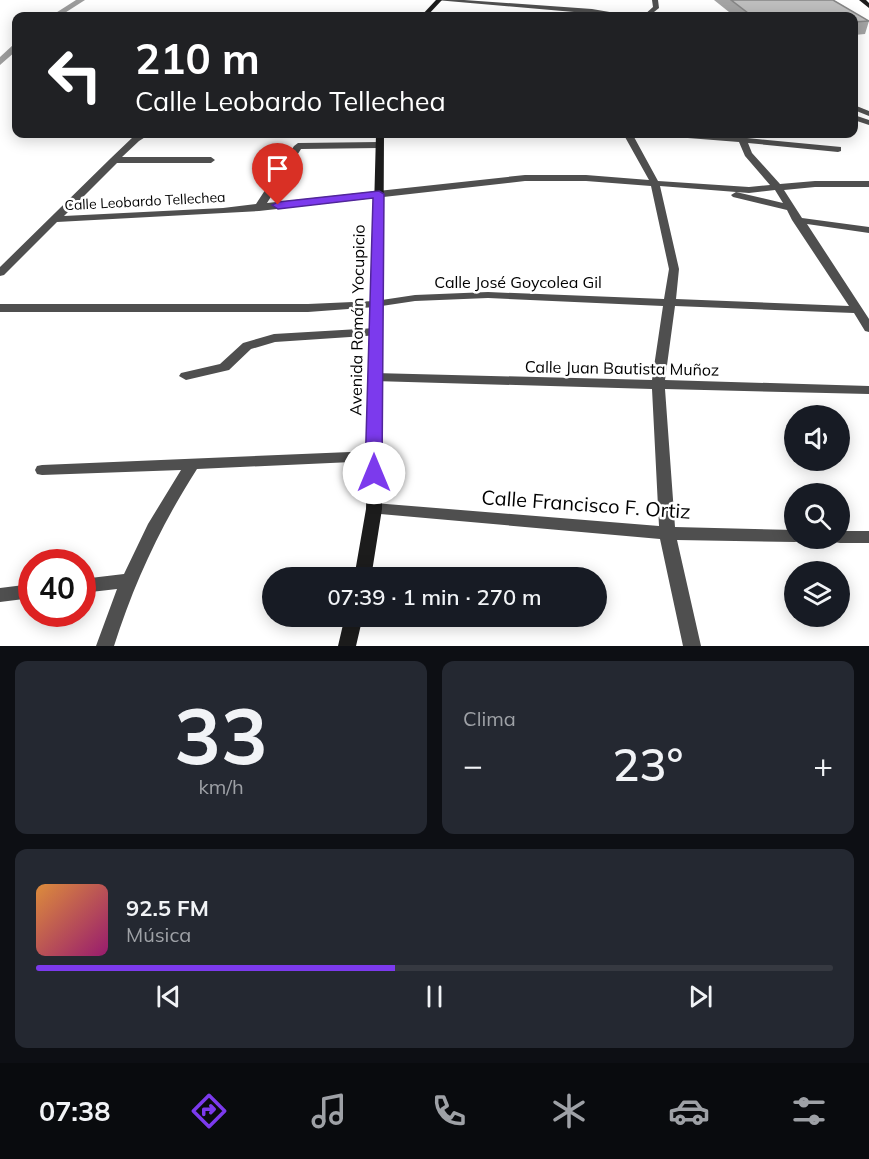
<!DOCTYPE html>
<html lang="es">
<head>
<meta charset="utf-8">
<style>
  :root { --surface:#171b24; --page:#242831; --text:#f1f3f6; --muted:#9ea1a6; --line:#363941; --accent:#7c3aed }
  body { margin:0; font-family:Mulish,sans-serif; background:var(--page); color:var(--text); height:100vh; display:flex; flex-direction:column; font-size:22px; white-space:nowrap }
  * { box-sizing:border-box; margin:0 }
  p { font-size:20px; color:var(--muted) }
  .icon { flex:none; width:33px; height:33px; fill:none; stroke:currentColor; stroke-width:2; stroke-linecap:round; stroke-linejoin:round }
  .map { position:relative; height:646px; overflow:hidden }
  .sheet { display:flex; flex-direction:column; gap:15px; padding:15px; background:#0d0f14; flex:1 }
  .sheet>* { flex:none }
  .hud { position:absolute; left:12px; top:12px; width:846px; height:126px; border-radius:12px; box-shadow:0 3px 15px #0003; background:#202124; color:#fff; overflow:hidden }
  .buttons { position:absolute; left:784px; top:405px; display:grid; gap:12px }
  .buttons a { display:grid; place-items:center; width:66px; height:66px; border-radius:50%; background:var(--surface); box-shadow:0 3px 15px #0003; font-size:30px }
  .speed { position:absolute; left:18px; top:549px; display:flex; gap:12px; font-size:30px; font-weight:700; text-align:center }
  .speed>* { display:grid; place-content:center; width:78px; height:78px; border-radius:50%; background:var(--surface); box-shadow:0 3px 15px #0003; line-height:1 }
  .speed .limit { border:9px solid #d22; background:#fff; color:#111 }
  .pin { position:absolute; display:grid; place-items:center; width:51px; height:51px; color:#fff; margin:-62px -26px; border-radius:50% 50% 50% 0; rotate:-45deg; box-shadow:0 0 6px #0007 }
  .pin .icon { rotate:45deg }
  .me { position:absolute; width:66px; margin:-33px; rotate:0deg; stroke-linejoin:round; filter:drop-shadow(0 0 4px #0008) }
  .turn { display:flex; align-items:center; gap:21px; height:126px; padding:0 24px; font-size:27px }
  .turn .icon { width:78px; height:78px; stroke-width:2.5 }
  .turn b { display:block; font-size:42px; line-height:51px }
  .big { font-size:45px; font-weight:600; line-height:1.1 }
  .sheet .card { flex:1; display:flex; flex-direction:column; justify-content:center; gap:9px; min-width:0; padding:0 21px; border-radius:12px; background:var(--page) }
  .sheet .dial { align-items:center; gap:0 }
  .dial b { font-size:78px; line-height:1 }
  .song { display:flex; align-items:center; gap:18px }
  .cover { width:72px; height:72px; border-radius:9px; background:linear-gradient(135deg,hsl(30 70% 55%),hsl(320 70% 35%)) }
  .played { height:6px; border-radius:3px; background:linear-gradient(90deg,var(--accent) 45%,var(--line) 45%) }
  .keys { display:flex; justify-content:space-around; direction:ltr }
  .heat { display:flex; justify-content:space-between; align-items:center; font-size:33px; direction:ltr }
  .sheet .tiles { flex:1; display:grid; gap:15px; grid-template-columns:1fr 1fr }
  .card:last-child { grid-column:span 2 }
  .trip { position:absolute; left:262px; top:567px; width:345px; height:60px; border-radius:30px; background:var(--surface); box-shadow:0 3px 15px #0003; font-weight:600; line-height:60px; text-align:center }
  .tab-bar { display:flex; height:96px; justify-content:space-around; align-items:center; background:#090b0e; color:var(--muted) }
  .tab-bar .icon { width:42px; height:42px }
  .tab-bar .active { color:var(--accent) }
  .tab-bar b { font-size:27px; color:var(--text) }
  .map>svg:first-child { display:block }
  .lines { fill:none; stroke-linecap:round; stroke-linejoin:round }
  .canal { fill:#9d9d9d; fill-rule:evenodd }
  .street { fill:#4f4f4f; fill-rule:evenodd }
  .secondary { fill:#1c1c1c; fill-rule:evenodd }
  .wall { fill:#a4a4a4 }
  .building { fill:#bfbfbf; stroke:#868686; stroke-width:1.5 }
  .route { fill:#7c3aed; stroke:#51269a; stroke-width:1.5 }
  .labels { text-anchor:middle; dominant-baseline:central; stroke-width:5; stroke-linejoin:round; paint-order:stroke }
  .far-street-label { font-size:14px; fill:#000; stroke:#fff }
  .street-label { font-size:16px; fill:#000; stroke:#fff }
  .near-street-label { font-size:20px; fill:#000; stroke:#fff }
</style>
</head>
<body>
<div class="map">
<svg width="869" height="646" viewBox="0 0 869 646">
  <rect width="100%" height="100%" fill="#fff"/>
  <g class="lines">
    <!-- canal -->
    <path class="canal" d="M76,0H85L60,16H51Z
      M13,45H16V51L0,65V57Z"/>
    <!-- street -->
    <path class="street" d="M436,0H464L592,9L633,16H620Z
      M652,0H658L659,8L649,16H643L653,7Z
      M854,105L869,111V116L854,110Z
      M854,115L869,120V125L854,120Z
      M140,134H150L139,141L122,157H211L215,160L211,163H117L64,216L223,208L256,204L294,146L298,143L379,142L383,145L379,148L301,149L267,203L525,175H586L649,180L625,137H379L375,134H697L738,137L740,134H746L747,138L841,147V151L838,152L748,143L752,153L780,184L815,181H869V187H815L784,190L802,218L869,227V233L807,224L869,319V332L865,331L854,313L675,306L665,380L869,386V394L665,389L675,527L795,530V538H802L801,541L795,542L677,540L701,646H683L660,539L369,513L366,509L369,505L374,503L659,526L652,389L374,381L367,377L374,373L652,380L663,306L488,298L415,301L375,307L308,312H0V304H308L375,301L415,295L488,292L664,299L669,269L651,186L586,181H525L259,211L57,222L4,275L0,276V267L111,158L133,137ZM634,137H675L739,142L745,156L770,185L749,187L658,181ZM660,186L749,193L775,190L783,203L736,192L731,195L733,197L787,210L792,220L849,306L676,299L679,269Z
      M376,328L380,329L382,332L380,335L275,342L251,349L229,370L186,380L179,376L181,373L220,364L243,343L274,334Z
      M374,451L379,452L381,456L379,460L374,461L197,469C161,525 134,583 114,646H96L117,589L82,593V579L124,574L148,524L181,470L42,475L37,474L35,470L37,466L42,465Z
      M840,531H869V543H840L834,542L833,538H840Z
      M32,584V598L0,602V588Z"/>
    <!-- secondary -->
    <path class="secondary" d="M436,0H442L427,16H421Z
      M859,0H866L869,3V8Z
      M376,134H384L382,509L371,578H354L366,509Z
      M345,616H363L356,646H338Z"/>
  </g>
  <!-- wall -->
  <path class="wall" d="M714,0H833L869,21L865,34L854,35V16H734Z"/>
  <!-- building -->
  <path class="building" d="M731,0H833L869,21L854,22V16H752Z"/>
  <!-- route -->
  <path class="route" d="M379,191L384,194L382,473L380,478L374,480L368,478L365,473L373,198L278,209L272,205L278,202Z"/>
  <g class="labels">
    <!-- far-street labels -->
    <g class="far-street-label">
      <text transform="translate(145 201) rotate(-3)">Calle Leobardo Tellechea</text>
    </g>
    <!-- street labels -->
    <g class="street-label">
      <text x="518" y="282">Calle José Goycolea Gil</text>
      <text transform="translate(357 320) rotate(-89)">Avenida Román Yocupicio</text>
      <text transform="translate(622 368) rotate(1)">Calle Juan Bautista Muñoz</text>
    </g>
    <!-- near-street labels -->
    <g class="near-street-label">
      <text transform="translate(586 504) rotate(4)">Calle Francisco F. Ortiz</text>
    </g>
  </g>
</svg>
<div class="buttons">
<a><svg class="icon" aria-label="sound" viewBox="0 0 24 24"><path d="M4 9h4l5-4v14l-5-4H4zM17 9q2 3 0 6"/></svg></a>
<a><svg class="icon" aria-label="search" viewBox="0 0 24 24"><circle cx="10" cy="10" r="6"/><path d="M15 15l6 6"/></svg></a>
<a><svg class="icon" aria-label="layers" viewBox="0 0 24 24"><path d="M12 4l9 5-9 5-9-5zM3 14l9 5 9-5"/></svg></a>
</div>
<div class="speed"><div class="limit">40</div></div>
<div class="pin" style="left:278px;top:205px;background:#d93025"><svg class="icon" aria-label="arrive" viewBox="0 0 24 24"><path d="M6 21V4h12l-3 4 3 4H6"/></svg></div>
<svg class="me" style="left:374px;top:473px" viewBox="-20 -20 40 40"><circle r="19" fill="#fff"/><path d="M0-13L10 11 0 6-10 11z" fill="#7c3aed"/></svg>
<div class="trip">07:39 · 1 min · 270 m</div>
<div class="hud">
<div class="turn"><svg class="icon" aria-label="left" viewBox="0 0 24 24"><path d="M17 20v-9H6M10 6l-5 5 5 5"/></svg><div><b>210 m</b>Calle Leobardo Tellechea</div></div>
</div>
</div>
<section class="sheet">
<div class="tiles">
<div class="card dial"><b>33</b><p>km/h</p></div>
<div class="card"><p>Clima</p>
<div class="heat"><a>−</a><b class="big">23°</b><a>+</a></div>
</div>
<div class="card">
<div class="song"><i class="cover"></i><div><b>92.5 FM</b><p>Música</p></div></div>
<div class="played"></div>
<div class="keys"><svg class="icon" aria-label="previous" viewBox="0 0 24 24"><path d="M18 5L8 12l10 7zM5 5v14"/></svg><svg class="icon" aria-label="pause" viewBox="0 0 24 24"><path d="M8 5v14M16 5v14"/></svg><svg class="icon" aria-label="next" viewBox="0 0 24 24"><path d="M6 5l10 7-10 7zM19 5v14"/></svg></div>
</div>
</div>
</section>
<nav class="tab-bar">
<b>07:38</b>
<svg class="icon active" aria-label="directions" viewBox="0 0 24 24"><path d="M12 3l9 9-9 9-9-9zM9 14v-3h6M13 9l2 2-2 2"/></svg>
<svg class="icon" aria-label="music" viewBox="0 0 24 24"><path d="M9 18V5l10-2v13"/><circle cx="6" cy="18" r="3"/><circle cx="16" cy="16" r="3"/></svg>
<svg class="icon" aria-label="phone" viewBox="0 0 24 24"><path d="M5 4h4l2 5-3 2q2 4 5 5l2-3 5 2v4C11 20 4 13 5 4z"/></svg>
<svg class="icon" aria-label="climate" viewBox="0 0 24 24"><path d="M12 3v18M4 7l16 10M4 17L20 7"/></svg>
<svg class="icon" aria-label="car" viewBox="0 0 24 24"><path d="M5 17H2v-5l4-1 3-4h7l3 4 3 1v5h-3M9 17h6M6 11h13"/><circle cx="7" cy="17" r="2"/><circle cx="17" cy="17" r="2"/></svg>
<svg class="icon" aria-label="filters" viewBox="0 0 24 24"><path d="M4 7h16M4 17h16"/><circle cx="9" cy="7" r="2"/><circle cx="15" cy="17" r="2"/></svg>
</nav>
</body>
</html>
